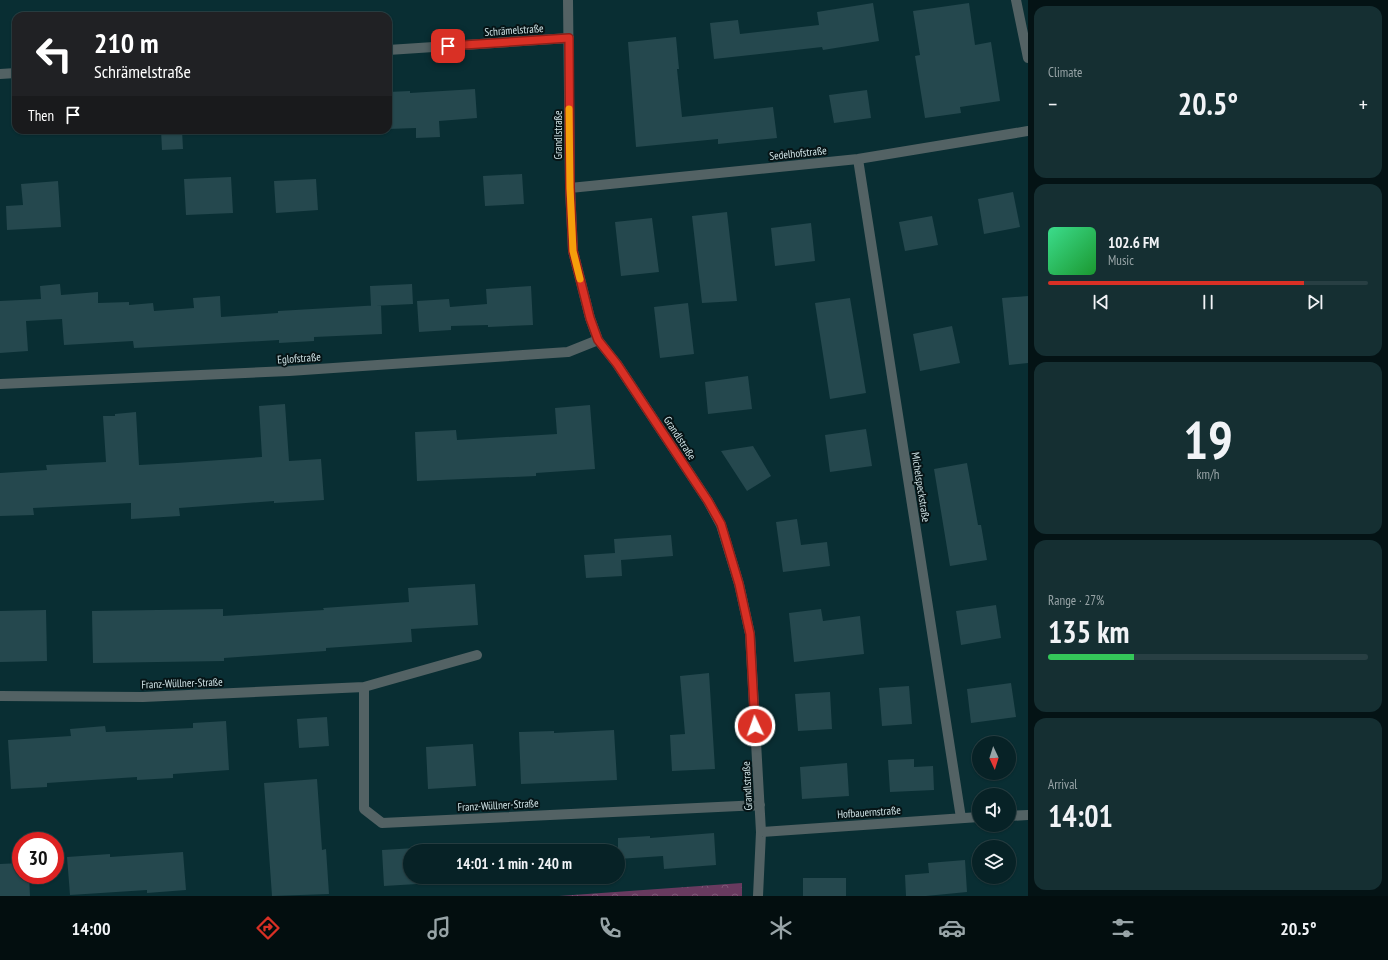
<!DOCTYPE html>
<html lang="en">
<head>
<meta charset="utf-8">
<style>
  :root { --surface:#072226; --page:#152f32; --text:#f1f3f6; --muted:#98a4a7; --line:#283f43; --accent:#d93025 }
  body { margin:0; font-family:"PT Sans Narrow",sans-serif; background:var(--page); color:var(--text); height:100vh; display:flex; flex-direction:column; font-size:15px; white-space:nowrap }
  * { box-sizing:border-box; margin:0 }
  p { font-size:13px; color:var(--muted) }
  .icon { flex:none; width:22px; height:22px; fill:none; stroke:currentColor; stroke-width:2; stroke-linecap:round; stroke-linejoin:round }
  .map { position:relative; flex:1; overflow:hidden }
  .panel { display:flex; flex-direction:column; gap:6px; padding:6px; background:#041315; width:360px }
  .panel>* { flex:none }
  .hud { position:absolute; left:12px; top:12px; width:380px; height:122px; border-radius:12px; box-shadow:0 1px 3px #0004,0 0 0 1px var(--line); background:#202124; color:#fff; overflow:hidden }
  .needle { width:26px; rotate:176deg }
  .controls { position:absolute; left:972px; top:736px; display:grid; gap:8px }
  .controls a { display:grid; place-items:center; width:44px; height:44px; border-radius:50%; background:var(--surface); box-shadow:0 1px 3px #0004,0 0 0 1px var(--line); font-size:20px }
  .speed { position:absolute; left:12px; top:832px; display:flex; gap:8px; font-size:20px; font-weight:700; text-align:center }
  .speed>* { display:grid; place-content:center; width:52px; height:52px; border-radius:50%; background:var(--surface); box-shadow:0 1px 3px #0004,0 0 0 1px var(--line); line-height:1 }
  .speed .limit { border:6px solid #d22; background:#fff; color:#111 }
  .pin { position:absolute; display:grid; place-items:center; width:34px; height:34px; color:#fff; margin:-17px; border-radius:8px; box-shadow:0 2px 6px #0006 }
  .me { position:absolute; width:44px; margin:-22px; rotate:357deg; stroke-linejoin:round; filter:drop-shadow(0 0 3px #0008) }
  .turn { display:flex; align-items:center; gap:14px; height:84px; padding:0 16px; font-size:18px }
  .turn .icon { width:52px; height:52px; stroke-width:2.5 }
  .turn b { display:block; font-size:28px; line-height:34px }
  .then { display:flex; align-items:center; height:38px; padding:0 16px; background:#0003; gap:8px; font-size:15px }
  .big { font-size:30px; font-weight:700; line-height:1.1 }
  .panel .card { flex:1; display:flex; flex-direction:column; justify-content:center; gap:6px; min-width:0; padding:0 14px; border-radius:12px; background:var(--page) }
  .panel .dial { align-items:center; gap:0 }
  .dial b { font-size:52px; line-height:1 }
  .song { display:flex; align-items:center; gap:12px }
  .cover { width:48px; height:48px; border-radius:6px; background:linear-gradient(135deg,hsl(150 70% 55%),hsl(130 70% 35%)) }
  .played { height:4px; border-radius:2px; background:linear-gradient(90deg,var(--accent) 80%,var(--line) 80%) }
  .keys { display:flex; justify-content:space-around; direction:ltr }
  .heat { display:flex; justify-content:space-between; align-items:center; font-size:22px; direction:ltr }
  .charge { height:6px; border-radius:3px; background:linear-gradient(90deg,#34c759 27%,var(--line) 0) }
  .trip { position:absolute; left:403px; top:844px; width:222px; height:40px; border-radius:20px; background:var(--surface); box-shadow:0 1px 3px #0004,0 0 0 1px var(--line); font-weight:700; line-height:40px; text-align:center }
  .tabs { display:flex; height:64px; justify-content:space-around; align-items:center; background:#030e0f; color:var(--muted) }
  .tabs .icon { width:28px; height:28px }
  .tabs .active { color:var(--accent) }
  .tabs b { font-size:18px; color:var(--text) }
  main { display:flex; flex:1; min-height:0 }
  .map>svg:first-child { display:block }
  .forest { fill:url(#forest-crowns) }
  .building { fill:#25484e }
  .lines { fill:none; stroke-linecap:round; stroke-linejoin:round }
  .minor { stroke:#536264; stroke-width:10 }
  .route-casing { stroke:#8d1f18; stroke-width:10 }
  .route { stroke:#d93025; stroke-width:7 }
  .slow { stroke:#f59e0b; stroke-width:7 }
  .labels { text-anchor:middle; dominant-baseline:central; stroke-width:4; stroke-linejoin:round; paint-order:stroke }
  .street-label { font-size:11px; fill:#d0e3e6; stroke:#061416 }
</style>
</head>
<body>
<main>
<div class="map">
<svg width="1028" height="896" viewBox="0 0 1028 896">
  <defs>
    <pattern id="forest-crowns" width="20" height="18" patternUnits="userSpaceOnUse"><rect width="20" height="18" fill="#683a5f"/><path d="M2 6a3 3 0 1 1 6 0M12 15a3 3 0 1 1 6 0" fill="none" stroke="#7d5676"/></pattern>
  </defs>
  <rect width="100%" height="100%" fill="#092e33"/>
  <!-- forest -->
  <path class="forest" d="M742,883V896H559Z"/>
  <!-- building -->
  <path class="building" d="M873,3L879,41L823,50L822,47L714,59L710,23L738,20L740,34L819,25L817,12Z
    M969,3L975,45L991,42L1000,101L960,107L961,113L925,118L915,56L920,55L913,11Z
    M676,37L679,69H677L682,117L773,107L777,138L718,144V139L636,147L628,42Z
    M475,89L477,118L439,121L440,137L416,138V128L388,129V92L410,91V93Z
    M867,90L871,118L834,123L829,95Z
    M161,130H182L183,149L162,150Z
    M522,174L524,204L485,206L483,176Z
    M231,177L233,213L186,215L184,179Z
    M316,179L318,210L276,213L274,181Z
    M58,181L61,227L7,230L6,206L23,205L21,184Z
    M1013,192L1020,227L984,234L978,199Z
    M727,212L737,301L702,303L692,216Z
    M932,216L938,245L905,251L899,222Z
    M652,218L659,272L621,276L615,222Z
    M811,223L815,261L775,266L771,228Z
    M60,284L61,295L98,292V303L129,302V305L153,303L154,311L194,308L193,298L220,296L221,317L278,313V311L381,305L382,334L314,337V341L279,343V340L134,348L133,341L64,345L62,319L26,321L28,351L0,353V301L41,299L40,286Z
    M412,284L413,304L371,306L370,286Z
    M531,286L533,325L488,327V325L451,326V330L419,332L417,301L449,299L450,307L487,304L486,289Z
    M1028,296V363L1009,365L1002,298Z
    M850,298L866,393L830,399L815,303Z
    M688,303L694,354L660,358L654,307Z
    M952,326L960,363L920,371L913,334Z
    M748,376L752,409L708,414L705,382Z
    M285,404L289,461L321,459L324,500L274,503V501L179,508L180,516L131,519V503L33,508L34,515L0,516V473L47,470L46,465L106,462L103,416H115V414L136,412L139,465L177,463L262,457L259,406Z
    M590,405L595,469L536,473V476L417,481L415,432L456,430L457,440L557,434L555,408Z
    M866,429L872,466L830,472L825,435Z
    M753,446L771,476L747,491L721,451Z
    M967,463L978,525H981L987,560L950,566L934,469Z
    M797,519L801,545L827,542L830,566L783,572L776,522Z
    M671,535L673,556L621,560L622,576L586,578L584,555L615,553L614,539Z
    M475,584L478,625L411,629L412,642L326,648V651L224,658V661L93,663L92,611L223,609V616L324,610L323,608L409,602L408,588Z
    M996,605L1001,638L961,645L956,611Z
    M821,609L823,621L860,616L864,654L794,662L789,613Z
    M46,610L47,661L0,662V611Z
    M709,673L715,769L672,771L670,735L685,734L680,676Z
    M1011,683L1016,717L971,723L967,689Z
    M909,686L912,724L882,726L879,688Z
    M830,692L832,729L798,731L795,694Z
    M327,717L329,746L299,748L297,719Z
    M226,721L229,770L173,774V778L137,780V777L47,783V787L11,789L8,740L71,736L70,729L105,726L106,732L193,728V723Z
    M614,730L617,780L521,784L519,732L554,731V733Z
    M473,744L476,786L428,789L426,747Z
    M914,759V767L933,766L934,790L890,792L888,760Z
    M847,763L849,796L802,799L800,767Z
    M317,779L322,850L326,849L329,894L272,896L264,783Z
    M714,833L716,865L664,869L663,856L618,859V838L650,836V838Z
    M531,844V851H480V847Z
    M432,847V851H410V877H434V883L384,886L382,850Z
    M183,852L186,890L147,893V890L70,895L67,857L110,854V857Z
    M965,860L967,892L926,896H906L905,875L929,873L928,863Z
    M21,863V875H29L30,896H0V864Z
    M482,877H533V879L482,882Z
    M803,878H846V896H803Z"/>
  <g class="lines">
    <!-- minor -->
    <path class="minor" d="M568,0L570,188L573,251L590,318L598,340L617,364L708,501L721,525L739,584L750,634L761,832L758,896
      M1016,0L1028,58
      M388,50L569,38
      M0,74L16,73
      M858,159L961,818
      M570,188L858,159L1028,131
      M0,384L289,371L568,352L598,340
      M364,687V809L382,823L760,805
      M0,696L143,697L364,687L477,655
      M1009,816L1028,815
      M761,832L979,817"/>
  </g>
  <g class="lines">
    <!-- route casing -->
    <g class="route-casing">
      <path id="route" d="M448,46L569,38L570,188L573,251L590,318L598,340L617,364L708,501L721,524L739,584L750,634L755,726"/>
    </g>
    <!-- route -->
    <use href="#route" class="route"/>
    <!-- slow -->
    <path class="slow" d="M569,109L570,188L573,251L580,279"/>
  </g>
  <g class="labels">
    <!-- street labels -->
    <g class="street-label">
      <text transform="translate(514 30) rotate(-4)">Schrämelstraße</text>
      <text transform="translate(558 135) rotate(-90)">Grandlstraße</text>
      <text transform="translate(798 153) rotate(-6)">Sedelhofstraße</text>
      <text transform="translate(299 358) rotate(-4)">Eglofstraße</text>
      <text transform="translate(680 438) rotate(57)">Grandlstraße</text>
      <text transform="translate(921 487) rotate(81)">Michelspeckstraße</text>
      <text transform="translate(182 683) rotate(-2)">Franz-Wüllner-Straße</text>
      <text transform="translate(747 786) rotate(-93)">Grandlstraße</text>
      <text transform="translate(498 805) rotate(-3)">Franz-Wüllner-Straße</text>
      <text transform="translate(869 812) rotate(-4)">Hofbauernstraße</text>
    </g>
  </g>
</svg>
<div class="controls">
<a><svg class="needle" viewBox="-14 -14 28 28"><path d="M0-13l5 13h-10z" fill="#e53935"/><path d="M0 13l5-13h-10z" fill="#98a4a7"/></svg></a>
<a><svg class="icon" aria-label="sound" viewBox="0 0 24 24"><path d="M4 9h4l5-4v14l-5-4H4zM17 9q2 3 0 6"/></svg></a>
<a><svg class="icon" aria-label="layers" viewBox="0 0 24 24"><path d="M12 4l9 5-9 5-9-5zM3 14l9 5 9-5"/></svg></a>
</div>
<div class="speed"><div class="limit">30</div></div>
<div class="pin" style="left:448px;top:46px;background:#d93025"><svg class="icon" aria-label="arrive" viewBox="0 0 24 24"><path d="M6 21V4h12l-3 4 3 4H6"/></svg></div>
<svg class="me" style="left:755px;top:726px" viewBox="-20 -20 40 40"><circle r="17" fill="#d93025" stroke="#fff" stroke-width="3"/><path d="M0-11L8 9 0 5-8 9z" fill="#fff"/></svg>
<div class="trip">14:01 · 1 min · 240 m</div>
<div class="hud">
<div class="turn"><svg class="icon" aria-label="left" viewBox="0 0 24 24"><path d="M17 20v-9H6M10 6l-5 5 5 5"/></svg><div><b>210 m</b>Schrämelstraße</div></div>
<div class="then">Then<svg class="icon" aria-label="arrive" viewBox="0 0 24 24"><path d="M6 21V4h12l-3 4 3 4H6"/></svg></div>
</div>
</div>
<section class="panel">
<div class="card"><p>Climate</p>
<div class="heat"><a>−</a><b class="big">20.5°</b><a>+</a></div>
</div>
<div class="card">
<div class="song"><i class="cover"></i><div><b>102.6 FM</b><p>Music</p></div></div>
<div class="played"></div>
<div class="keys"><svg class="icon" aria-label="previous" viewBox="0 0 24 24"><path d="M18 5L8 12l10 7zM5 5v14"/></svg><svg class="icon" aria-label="pause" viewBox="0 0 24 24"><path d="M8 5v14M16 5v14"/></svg><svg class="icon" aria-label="next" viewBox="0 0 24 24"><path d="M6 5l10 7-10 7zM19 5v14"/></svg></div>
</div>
<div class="card dial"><b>19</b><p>km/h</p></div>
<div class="card"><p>Range · 27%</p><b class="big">135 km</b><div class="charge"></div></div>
<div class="card"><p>Arrival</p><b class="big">14:01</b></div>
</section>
</main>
<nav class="tabs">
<b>14:00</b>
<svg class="icon active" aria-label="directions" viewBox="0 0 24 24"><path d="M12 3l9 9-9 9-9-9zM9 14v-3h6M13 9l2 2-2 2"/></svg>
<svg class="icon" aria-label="music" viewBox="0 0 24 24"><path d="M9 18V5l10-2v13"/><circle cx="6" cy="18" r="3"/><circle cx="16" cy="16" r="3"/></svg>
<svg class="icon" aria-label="phone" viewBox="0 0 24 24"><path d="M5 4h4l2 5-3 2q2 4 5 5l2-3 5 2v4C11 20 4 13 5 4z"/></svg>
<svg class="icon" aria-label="climate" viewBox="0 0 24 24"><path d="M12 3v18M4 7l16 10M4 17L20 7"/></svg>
<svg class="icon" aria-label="car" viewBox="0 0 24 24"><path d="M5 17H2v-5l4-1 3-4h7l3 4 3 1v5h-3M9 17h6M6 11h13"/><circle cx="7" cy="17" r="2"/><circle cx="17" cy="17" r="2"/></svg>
<svg class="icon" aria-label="filters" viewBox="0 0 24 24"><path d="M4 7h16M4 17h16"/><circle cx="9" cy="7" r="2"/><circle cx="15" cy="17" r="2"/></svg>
<b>20.5°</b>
</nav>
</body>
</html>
